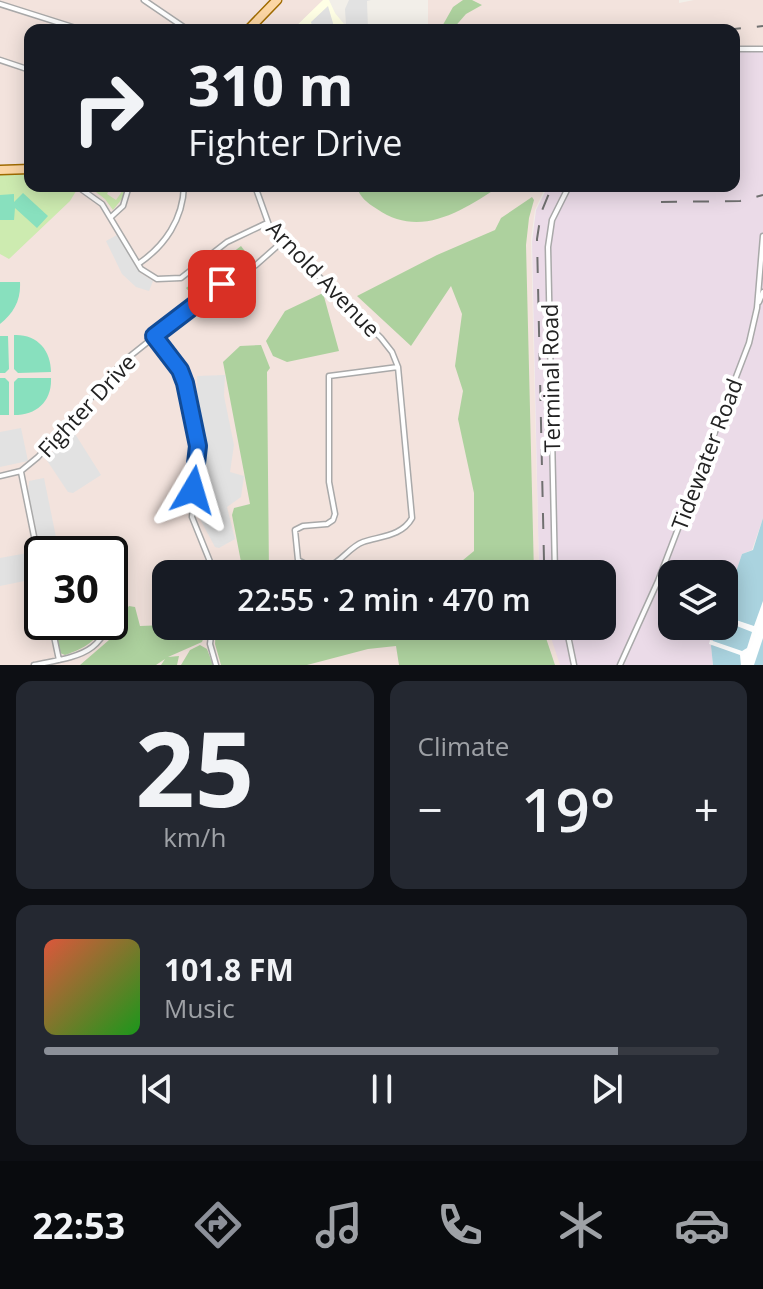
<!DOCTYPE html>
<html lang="en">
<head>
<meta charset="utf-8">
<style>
  :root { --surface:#171b24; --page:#242831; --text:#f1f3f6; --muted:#9ea1a6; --line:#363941; --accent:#8c9099 }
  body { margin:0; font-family:"Open Sans",sans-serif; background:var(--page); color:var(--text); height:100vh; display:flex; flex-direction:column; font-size:30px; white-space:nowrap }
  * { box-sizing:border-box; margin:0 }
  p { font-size:26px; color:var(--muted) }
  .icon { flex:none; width:44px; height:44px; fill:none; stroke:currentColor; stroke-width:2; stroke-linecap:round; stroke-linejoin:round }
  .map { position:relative; height:665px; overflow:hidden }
  .drawer { display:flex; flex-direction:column; gap:16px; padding:16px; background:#0d0f14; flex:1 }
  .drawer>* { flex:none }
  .hud { position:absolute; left:24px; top:24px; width:716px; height:168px; border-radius:16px; box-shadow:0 4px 20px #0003; background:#171b24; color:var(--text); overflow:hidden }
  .fabs { position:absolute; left:658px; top:560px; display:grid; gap:16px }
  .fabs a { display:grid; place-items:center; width:80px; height:80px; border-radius:16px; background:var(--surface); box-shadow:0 4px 20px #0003; font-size:40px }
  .speed { position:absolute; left:24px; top:536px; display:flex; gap:16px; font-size:40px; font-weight:700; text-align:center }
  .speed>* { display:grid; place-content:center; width:104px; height:104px; border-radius:50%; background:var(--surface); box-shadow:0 4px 20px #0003; line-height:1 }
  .speed .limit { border:4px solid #111; border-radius:12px; background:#fff; color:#111 }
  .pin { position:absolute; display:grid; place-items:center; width:68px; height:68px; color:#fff; margin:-34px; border-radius:16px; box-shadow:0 4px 12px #0006 }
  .me { position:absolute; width:88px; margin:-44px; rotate:7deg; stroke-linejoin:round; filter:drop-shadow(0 0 6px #0008) }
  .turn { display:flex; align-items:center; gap:28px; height:168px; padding:0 32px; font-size:36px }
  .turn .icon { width:104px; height:104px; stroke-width:2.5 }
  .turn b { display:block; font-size:56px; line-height:68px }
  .big { font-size:60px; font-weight:600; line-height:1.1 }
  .drawer .card { flex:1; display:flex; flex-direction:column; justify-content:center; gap:12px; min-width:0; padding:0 28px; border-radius:16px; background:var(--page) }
  .drawer .dial { align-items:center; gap:0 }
  .dial b { font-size:104px; line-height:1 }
  .song { display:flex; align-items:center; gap:24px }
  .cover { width:96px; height:96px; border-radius:12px; background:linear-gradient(135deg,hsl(10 70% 55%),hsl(120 70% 35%)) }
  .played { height:8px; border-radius:4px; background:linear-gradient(90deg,var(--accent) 85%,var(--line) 85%) }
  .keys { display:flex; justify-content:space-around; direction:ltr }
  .heat { display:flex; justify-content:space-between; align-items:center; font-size:44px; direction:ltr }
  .drawer .tiles { flex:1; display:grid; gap:16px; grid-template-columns:1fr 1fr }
  .card:last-child { grid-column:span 2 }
  .trip { position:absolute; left:152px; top:560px; width:464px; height:80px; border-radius:16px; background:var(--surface); box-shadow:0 4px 20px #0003; font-weight:600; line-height:80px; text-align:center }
  .menu { display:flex; height:128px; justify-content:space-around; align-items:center; background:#090b0e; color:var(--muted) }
  .menu .icon { width:56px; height:56px }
  .menu .on { color:var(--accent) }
  .menu b { font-size:36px; color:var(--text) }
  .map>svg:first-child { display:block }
  .industrial { fill:#ebdbe8 }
  .education { fill:#ffffe5 }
  .military { fill:#f3e3dd; fill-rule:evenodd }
  .grass { fill:#cdebb0 }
  .forest { fill:#add19e }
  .pitch { fill:#88e0be }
  .parking { fill:#e2e2e2 }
  .water { fill:#aad3df }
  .pier { fill:#fff }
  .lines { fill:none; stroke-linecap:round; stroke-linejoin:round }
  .minor-casing { stroke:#a9a9a9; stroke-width:7 }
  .primary-casing { stroke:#a06b00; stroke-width:11 }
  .minor { stroke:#fff; stroke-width:4 }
  .primary { stroke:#fcd6a4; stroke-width:8 }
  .rail { stroke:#707070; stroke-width:2; stroke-dasharray:16 16; stroke-linecap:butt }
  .route-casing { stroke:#114b97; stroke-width:20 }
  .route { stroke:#1a73e8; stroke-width:14 }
  .labels { text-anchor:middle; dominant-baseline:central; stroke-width:8; stroke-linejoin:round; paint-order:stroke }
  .street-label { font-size:22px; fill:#222; stroke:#fff }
</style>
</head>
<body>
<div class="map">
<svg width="763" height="665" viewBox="0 0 763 665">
  <rect width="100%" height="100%" fill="#f2efe9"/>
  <!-- industrial -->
  <path class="industrial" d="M763,46V518L752,550L742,554L724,607V574H672V626H718L711,646L713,665H559L547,626H602V574H539L532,242L536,210L548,186H734V48Z"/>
  <!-- education -->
  <path class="education" d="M322,0H329L335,13L349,30H292Z"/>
  <!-- military -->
  <path class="military" d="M0,0H323L292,30H30V186H546L535,210L531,239L539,574H166V626H547L560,665H0ZM42,554H110V622H42Z
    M428,0H679V3L694,0H763V46L734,48V30H428Z"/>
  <!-- grass -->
  <path class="grass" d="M30,173V186H78V188L70,201L9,259L0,254V175Z
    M88,186H111L107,194L116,200L123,190L118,186L127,187L125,195L113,210L105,199Z"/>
  <!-- forest -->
  <path class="forest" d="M463,0H472L482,5L466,14L452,30H440L453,7Z
    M356,186H500C462,211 420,239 377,209C366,202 361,198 356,186Z
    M532,197L534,200L529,218L526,245L534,574H446L474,551V493L458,419L463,391L455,366L462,314L451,286L411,346L357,296L437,255L495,230L501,218Z
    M241,246L247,254L194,297L186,288Z
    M323,293L339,351L287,362L273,356L266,341L285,311Z
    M261,345L270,368L267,372L269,574H217V570L241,562L232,515L234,508L250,504L223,362L240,346Z
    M129,606L135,607L140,626L166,625L187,629L189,626H208L202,642L168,657L179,656L177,665H161L165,659L156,665H80L109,640L123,613Z
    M53,622H107C96,641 86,648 65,655L60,653Z
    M216,626H542L555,665H399L396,646L368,649L307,665H221L215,644Z
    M200,645L207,649L213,665H181L190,650Z"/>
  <!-- pitch -->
  <path class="pitch" d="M23,193L48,216L37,228L15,208L14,220H0V195L14,194V202Z
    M0,282H20C21,300 14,313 0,324Z
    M14,335C37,334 51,350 51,372L18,373L14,369Z
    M0,336H8L9,369L5,373H0Z
    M0,378H5L9,382V415H0Z
    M18,378H51C52,401 37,415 14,415V382Z"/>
  <!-- parking -->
  <path class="parking" d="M349,0H371L367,1L368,30H351L346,24L345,9Z
    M328,6L335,30H313L311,22Z
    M117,235L140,273L153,281L149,291L136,287L122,274L106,241Z
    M225,375L224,396L234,445L230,472L244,476L241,497L227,507L235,539L219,548L215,547L200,519L199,495L205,445L198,407L197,376Z
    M21,428L28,461L0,467V432Z
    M72,429L101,475L73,493L68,492L46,459Z
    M44,478L58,547L40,550L28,492L29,481Z
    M33,552L39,578L0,586V558Z"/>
  <!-- water -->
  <path class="water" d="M763,518V665H713L711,646L718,626H724V607L742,554L753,550Z"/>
  <!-- pier -->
  <path class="pier" d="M763,601V638L754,665H741L740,655L709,644L710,640L742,651L747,648L752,632L724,621V616L754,626Z"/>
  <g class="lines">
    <!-- minor casing -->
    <g class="minor-casing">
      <path id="minor" d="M144,0L188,30
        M0,4L82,30
        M734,49H763
        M0,60L30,70
        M82,186L81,189L102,204L141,269L157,279L181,278L227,242L267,223
        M255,186L270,228L381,338L392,352L398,367
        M111,217L123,206L129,186
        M138,264C165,246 183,219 184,186
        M759,302L763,292
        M154,336L180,370L185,383L198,446L192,517L215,574
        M398,367L412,518C402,536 381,536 363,542C349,547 341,563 327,567C317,571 307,565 298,560L295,530L303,526L327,524L333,520L335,514L329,482V376Z
        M21,472L42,576
        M0,476L21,471L38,457L124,361L213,290L256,265L283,241
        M555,574L548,247L552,220L569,186
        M51,622L59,660
        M212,626L210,644L216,665
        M566,626L574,665
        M34,665C91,654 102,653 119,595
        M620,665L658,581L749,343L757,308L763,236"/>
    </g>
    <!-- primary casing -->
    <g class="primary-casing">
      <path id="primary" d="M248,30L277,0
        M0,170L30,169"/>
    </g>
    <!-- minor -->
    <use href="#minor" class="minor"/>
    <!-- primary -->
    <use href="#primary" class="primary"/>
    <!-- rail -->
    <path class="rail" d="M725,30L763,26
      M661,202L740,201L763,195
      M544,561L537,239L541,213L552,186"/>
  </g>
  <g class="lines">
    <!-- route casing -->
    <g class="route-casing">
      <path id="route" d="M193,490L198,446L185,383L180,370L154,336L222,284"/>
    </g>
    <!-- route -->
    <use href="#route" class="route"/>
  </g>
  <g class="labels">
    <!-- street labels -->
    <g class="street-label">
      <text transform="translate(324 278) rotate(46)">Arnold Avenue</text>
      <text transform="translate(550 378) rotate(-91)">Terminal Road</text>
      <text transform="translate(86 405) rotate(-47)">Fighter Drive</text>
      <text transform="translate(706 454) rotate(-69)">Tidewater Road</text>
    </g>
  </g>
</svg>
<div class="fabs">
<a><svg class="icon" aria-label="layers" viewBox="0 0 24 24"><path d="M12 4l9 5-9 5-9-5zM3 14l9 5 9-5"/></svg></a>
</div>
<div class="speed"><div class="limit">30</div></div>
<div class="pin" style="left:222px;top:284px;background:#d93025"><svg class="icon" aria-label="arrive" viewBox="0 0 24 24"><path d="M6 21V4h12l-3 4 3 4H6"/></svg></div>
<svg class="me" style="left:193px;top:490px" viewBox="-20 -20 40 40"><path d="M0-17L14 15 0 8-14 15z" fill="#1a73e8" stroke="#fff" stroke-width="4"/></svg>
<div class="trip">22:55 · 2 min · 470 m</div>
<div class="hud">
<div class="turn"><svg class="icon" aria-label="right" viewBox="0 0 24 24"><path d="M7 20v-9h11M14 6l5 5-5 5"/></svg><div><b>310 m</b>Fighter Drive</div></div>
</div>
</div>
<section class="drawer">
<div class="tiles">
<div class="card dial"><b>25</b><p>km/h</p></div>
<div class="card"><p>Climate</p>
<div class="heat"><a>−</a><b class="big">19°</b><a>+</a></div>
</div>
<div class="card">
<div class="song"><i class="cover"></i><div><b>101.8 FM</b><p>Music</p></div></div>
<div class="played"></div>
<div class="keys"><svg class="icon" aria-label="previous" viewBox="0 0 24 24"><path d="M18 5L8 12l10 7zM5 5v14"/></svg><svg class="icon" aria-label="pause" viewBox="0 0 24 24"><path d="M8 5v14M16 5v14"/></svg><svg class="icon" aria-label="next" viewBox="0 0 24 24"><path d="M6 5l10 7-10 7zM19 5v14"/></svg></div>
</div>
</div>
</section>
<nav class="menu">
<b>22:53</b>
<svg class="icon on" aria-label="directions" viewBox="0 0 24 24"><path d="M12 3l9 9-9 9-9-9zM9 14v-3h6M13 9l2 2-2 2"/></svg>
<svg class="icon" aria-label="music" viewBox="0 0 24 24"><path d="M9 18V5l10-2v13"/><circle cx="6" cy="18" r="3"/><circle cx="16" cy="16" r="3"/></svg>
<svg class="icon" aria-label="phone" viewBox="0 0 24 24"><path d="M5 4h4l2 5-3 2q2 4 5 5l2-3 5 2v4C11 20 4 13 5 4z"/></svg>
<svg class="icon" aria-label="climate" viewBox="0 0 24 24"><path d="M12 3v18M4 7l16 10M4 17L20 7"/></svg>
<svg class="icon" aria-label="car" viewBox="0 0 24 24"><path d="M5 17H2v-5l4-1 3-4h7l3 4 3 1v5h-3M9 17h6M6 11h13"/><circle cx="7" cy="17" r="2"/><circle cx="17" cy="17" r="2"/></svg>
</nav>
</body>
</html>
